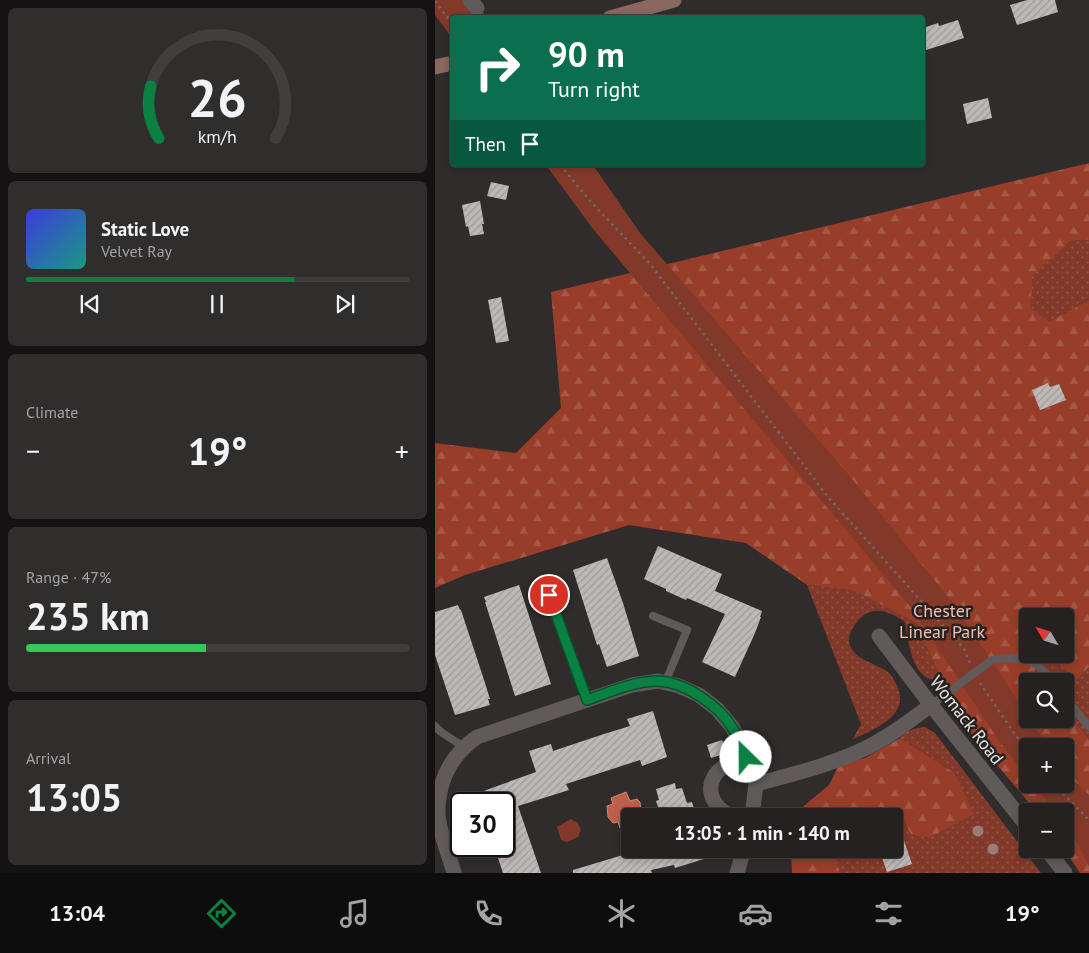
<!DOCTYPE html>
<html lang="en">
<head>
<meta charset="utf-8">
<style>
  :root { --surface:#242120; --page:#302e2d; --text:#f1f3f6; --muted:#a3a3a5; --line:#413e3e; --accent:#0b8043 }
  body { margin:0; font-family:"PT Sans",sans-serif; background:var(--page); color:var(--text); height:100vh; display:flex; flex-direction:column; font-size:19px; white-space:nowrap }
  * { box-sizing:border-box; margin:0 }
  p { font-size:16px; color:var(--muted) }
  .icon { flex:none; width:28px; height:28px; fill:none; stroke:currentColor; stroke-width:2; stroke-linecap:round; stroke-linejoin:round }
  .map { position:relative; flex:1; overflow:hidden }
  .drawer { display:flex; flex-direction:column; gap:8px; padding:8px; background:#141212; width:435px }
  .drawer>* { flex:none }
  .top-card { position:absolute; left:15px; top:15px; width:475px; height:152px; border-radius:5px; box-shadow:0 2px 8px #0003,0 0 0 1px var(--line); background:#0b6e4f; color:#fff; overflow:hidden }
  .needle { width:32px; rotate:308deg }
  .tools { position:absolute; left:584px; top:608px; display:grid; gap:10px }
  .tools a { display:grid; place-items:center; width:55px; height:55px; border-radius:5px; background:var(--surface); box-shadow:0 2px 8px #0003,0 0 0 1px var(--line); font-size:25px }
  .speed { position:absolute; left:15px; top:792px; display:flex; gap:10px; font-size:25px; font-weight:700; text-align:center }
  .speed>* { display:grid; place-content:center; width:65px; height:65px; border-radius:50%; background:var(--surface); box-shadow:0 2px 8px #0003,0 0 0 1px var(--line); line-height:1 }
  .speed .limit { border:2px solid #111; border-radius:8px; background:#fff; color:#111 }
  .pin { position:absolute; display:grid; place-items:center; width:42px; height:42px; color:#fff; margin:-21px; border:2px solid #fff; border-radius:50%; box-shadow:0 1px 5px #0007 }
  .me { position:absolute; width:55px; margin:-28px; rotate:337deg; stroke-linejoin:round; filter:drop-shadow(0 0 4px #0008) }
  .turn { display:flex; align-items:center; gap:18px; height:105px; padding:0 15px; font-size:22px }
  .turn .icon { width:65px; height:65px; stroke-width:2.5 }
  .turn b { display:block; font-size:35px; line-height:42px }
  .then { display:flex; align-items:center; height:48px; padding:0 15px; background:#0003; gap:10px; font-size:19px }
  .big { font-size:38px; font-weight:600; line-height:1.1 }
  .drawer .card { flex:1; display:flex; flex-direction:column; justify-content:center; gap:8px; min-width:0; padding:0 18px; border-radius:8px; background:var(--page) }
  .drawer .dial { align-items:center; gap:0 }
  .dial svg { height:130px; overflow:visible; fill:none; stroke:var(--line); stroke-width:7; stroke-linecap:round; text-anchor:middle }
  .dial text { fill:var(--text); stroke:none }
  .song { display:flex; align-items:center; gap:15px }
  .cover { width:60px; height:60px; border-radius:8px; background:linear-gradient(135deg,hsl(240 70% 55%),hsl(170 70% 35%)) }
  .played { height:5px; border-radius:2px; background:linear-gradient(90deg,var(--accent) 70%,var(--line) 70%) }
  .keys { display:flex; justify-content:space-around; direction:ltr }
  .heat { display:flex; justify-content:space-between; align-items:center; font-size:28px; direction:ltr }
  .charge { height:8px; border-radius:4px; background:linear-gradient(90deg,#34c759 47%,var(--line) 0) }
  .trip { position:absolute; left:186px; top:808px; width:282px; height:50px; border-radius:5px; background:var(--surface); box-shadow:0 2px 8px #0003,0 0 0 1px var(--line); font-weight:600; line-height:50px; text-align:center }
  .dock { display:flex; height:80px; justify-content:space-around; align-items:center; background:#0e0d0d; color:var(--muted) }
  .dock .icon { width:35px; height:35px }
  .dock .current { color:var(--accent) }
  .dock b { font-size:22px; color:var(--text) }
  main { display:flex; flex:1; min-height:0 }
  .map>svg:first-child { display:block }
  .grass { fill:url(#grass-dots) }
  .forest { fill:url(#forest-firs); fill-rule:evenodd }
  .park { fill:#823929 }
  .water { fill:#be5f4a; stroke:#c98677 }
  .building { fill:url(#building-hatch) }
  .lines { fill:none; stroke-linecap:round; stroke-linejoin:round }
  .path { stroke:#6c6968; stroke-width:2.5; stroke-dasharray:2.5 4; stroke-linecap:butt }
  .lane { stroke:#605b5a; stroke-width:8 }
  .street { stroke:#605b5a; stroke-width:15 }
  .secondary { stroke:#8a675f; stroke-width:15 }
  .tree { fill:#9b7c75 }
  .route-casing { stroke:#07532c; stroke-width:12 }
  .route { stroke:#0b8043; stroke-width:9 }
  .labels { text-anchor:middle; dominant-baseline:central; stroke-width:5; stroke-linejoin:round; paint-order:stroke }
  .park-label { font-size:18px; fill:#f2beb1; stroke:#262221 }
  .street-label { font-size:18px; fill:#e3e0e0; stroke:#262221 }
</style>
</head>
<body>
<main>
<section class="drawer">
<div class="card dial"><svg viewBox="0 0 100 80">
<path d="M14 69A42 42 0 1 1 86 69"/>
<path d="M14 69A42 42 0 0 1 9 37" stroke="#0b8043"/>
<text x="50" y="56" font-size="32" font-weight="700">26</text>
<text x="50" y="72" font-size="11">km/h</text>
</svg></div>
<div class="card">
<div class="song"><i class="cover"></i><div><b>Static Love</b><p>Velvet Ray</p></div></div>
<div class="played"></div>
<div class="keys"><svg class="icon" aria-label="previous" viewBox="0 0 24 24"><path d="M18 5L8 12l10 7zM5 5v14"/></svg><svg class="icon" aria-label="pause" viewBox="0 0 24 24"><path d="M8 5v14M16 5v14"/></svg><svg class="icon" aria-label="next" viewBox="0 0 24 24"><path d="M6 5l10 7-10 7zM19 5v14"/></svg></div>
</div>
<div class="card"><p>Climate</p>
<div class="heat"><a>−</a><b class="big">19°</b><a>+</a></div>
</div>
<div class="card"><p>Range · 47%</p><b class="big">235 km</b><div class="charge"></div></div>
<div class="card"><p>Arrival</p><b class="big">13:05</b></div>
</section>
<div class="map">
<svg width="654" height="873" viewBox="0 0 654 873">
  <defs>
    <pattern id="grass-dots" width="8" height="8" patternUnits="userSpaceOnUse" patternTransform="scale(1.25)"><rect width="8" height="8" fill="#823929"/><path d="M2 2h.1M6 6h.1" fill="none" stroke="#945548" stroke-width="1.8" stroke-linecap="round"/></pattern>
    <pattern id="forest-firs" width="22" height="20" patternUnits="userSpaceOnUse" patternTransform="scale(1.25)"><rect width="22" height="20" fill="#983d29"/><path d="M5 1l3.5 6h-7zM16 11l3.5 6h-7z" fill="#a65948"/></pattern>
    <pattern id="building-hatch" width="6" height="6" patternUnits="userSpaceOnUse" patternTransform="scale(1.25)"><rect width="6" height="6" fill="#beb9b7"/><path d="M-1 1l2-2M0 6l6-6M5 7l2-2" fill="none" stroke="#a09c9a"/></pattern>
  </defs>
  <rect width="100%" height="100%" fill="#302c2b"/>
  <!-- grass -->
  <path class="grass" d="M654,240V300L615,321L596,308V276L636,241Z
    M372,585L420,591L481,623L507,681C504,681 499,681 495,679C476,672 473,639 470,622C452,610 436,604 421,623C418,627 413,635 414,641C416,658 436,662 448,669C455,672 459,679 462,686C476,715 440,729 418,739L426,724Z
    M602,654H613L642,680L654,667V739L630,710V681H606L600,674Z
    M490,727L500,733L606,873H405L399,849H460V816H450L461,806L476,835L494,838L538,814L520,773L465,738C472,730 480,728 490,727Z"/>
  <!-- forest -->
  <path class="forest" d="M654,163V240L636,241L597,276L596,308L615,321L654,300V667L642,680L613,654H630V616H592V654H602L600,673L606,681H592V719H630V710L654,739V873H645L629,849L630,811H601L525,721L481,623L420,591L372,585L311,543L194,525L30,575L0,588V443L81,453L126,408L116,292ZM592,746H630V784H592Z
    M465,738L520,773L539,814L494,838L476,835L461,806L450,816H357L394,785L404,765L430,758Z
    M356,849H399L405,873H357Z"/>
  <!-- park -->
  <path class="park" d="M0,0H37L52,17L18,18L17,38L0,15Z
    M111,165H158L205,233L412,473L522,608L592,715V719H595L613,746H592V777L565,742L474,605L158,229Z
    M630,772L654,795V866L637,832L630,824V811H620L598,784H630Z
    M136,819L143,823L146,830L143,837L132,842L126,840L122,827Z"/>
  <!-- water -->
  <path class="water" d="M191,792L195,801L202,799L205,802L206,811L199,814L200,816H195V825L185,828L183,822L178,823L173,817L172,806L178,804L176,798Z"/>
  <!-- building -->
  <path class="building" d="M592,0H620L623,12L582,25L575,5Z
    M523,20L529,38L488,51V28L503,23L504,26Z
    M553,98L557,118L532,124L528,104Z
    M56,182L74,186L71,200L52,196Z
    M45,201L49,224H47L49,234L35,236L33,226L31,227L27,205Z
    M66,297L74,341L61,343L53,300Z
    M613,383L615,387L624,384L631,400L605,410L597,390Z
    M223,546L287,574L280,591L327,611L325,617H326L320,633L300,677L267,662L290,614L252,598L251,600L231,591V589L209,579Z
    M172,558L188,603L204,656L172,667L164,644L162,645L138,570Z
    M84,585L116,684L80,696L50,602H51L49,597Z
    M23,605L25,610H26L50,683L55,699H53L55,705L20,715L0,655V612Z
    M218,711L232,757L207,766L205,760L131,784L134,790L83,806L106,873H68L59,846H69V804H18V802L101,772L94,751L116,744L118,751L169,734L195,726L192,719Z
    M287,740L292,753L276,758L272,745Z
    M240,783L241,789L247,788L252,803L257,802L261,816H226L221,801L224,800L221,789Z
    M460,820H462L477,864L452,872L444,849H460Z
    M208,849H265L269,859L240,868L239,865L216,870L217,873H138V870Z"/>
  <g class="lines">
    <!-- path -->
    <path class="path" d="M0,1L18,25
      M125,165L156,202L215,264L393,497L529,649L535,663
      M545,683L592,752
      M619,784L654,820"/>
    <!-- lane -->
    <path class="lane" d="M113,595L153,700
      M218,616L252,630L230,683
      M630,697L654,727
      M496,705L557,660L574,658L591,660L598,662L608,670L617,681
      M0,726L6,732L29,747"/>
    <!-- street -->
    <path class="street" d="M35,0L42,8
      M444,636L496,705L592,826
      M321,784C359,774 400,764 435,746C457,735 476,720 496,705
      M298,816C281,811 269,792 280,775C287,765 300,761 311,757
      M611,849L630,873
      M19,873C14,854 4,833 3,813C3,781 16,755 42,737L197,685L223,681L244,686L264,695L282,709L298,728L321,784L317,816
      M302,873L309,849"/>
    <!-- secondary -->
    <path class="secondary" d="M175,18L239,0
      M0,67L18,63"/>
  </g>
  <!-- trees -->
  <g class="tree">
    <circle cx="543" cy="831" r="5.5"/>
    <circle cx="558" cy="849" r="5.5"/>
  </g>
  <g class="lines">
    <!-- route casing -->
    <g class="route-casing">
      <path id="route" d="M114,595L152,700C175,692 199,681 223,681C250,682 285,706 298,729C304,737 307,747 311,757"/>
    </g>
    <!-- route -->
    <use href="#route" class="route"/>
  </g>
  <g class="labels">
    <!-- park labels -->
    <g class="park-label">
      <text x="507" y="610">Chester<tspan x="507" dy="21">Linear Park</tspan></text>
    </g>
    <!-- street labels -->
    <g class="street-label">
      <text transform="translate(532 720) rotate(52)">Womack Road</text>
    </g>
  </g>
</svg>
<div class="tools">
<a><svg class="needle" viewBox="-14 -14 28 28"><path d="M0-13l5 13h-10z" fill="#e53935"/><path d="M0 13l5-13h-10z" fill="#a3a3a5"/></svg></a>
<a><svg class="icon" aria-label="search" viewBox="0 0 24 24"><circle cx="10" cy="10" r="6"/><path d="M15 15l6 6"/></svg></a>
<a>+</a>
<a>−</a>
</div>
<div class="speed"><div class="limit">30</div></div>
<div class="pin" style="left:114px;top:595px;background:#d93025"><svg class="icon" aria-label="arrive" viewBox="0 0 24 24"><path d="M6 21V4h12l-3 4 3 4H6"/></svg></div>
<svg class="me" style="left:311px;top:757px" viewBox="-20 -20 40 40"><circle r="19" fill="#fff"/><path d="M0-13L10 11 0 6-10 11z" fill="#0b8043"/></svg>
<div class="trip">13:05 · 1 min · 140 m</div>
<div class="top-card">
<div class="turn"><svg class="icon" aria-label="right" viewBox="0 0 24 24"><path d="M7 20v-9h11M14 6l5 5-5 5"/></svg><div><b>90 m</b>Turn right</div></div>
<div class="then">Then<svg class="icon" aria-label="arrive" viewBox="0 0 24 24"><path d="M6 21V4h12l-3 4 3 4H6"/></svg></div>
</div>
</div>
</main>
<nav class="dock">
<b>13:04</b>
<svg class="icon current" aria-label="directions" viewBox="0 0 24 24"><path d="M12 3l9 9-9 9-9-9zM9 14v-3h6M13 9l2 2-2 2"/></svg>
<svg class="icon" aria-label="music" viewBox="0 0 24 24"><path d="M9 18V5l10-2v13"/><circle cx="6" cy="18" r="3"/><circle cx="16" cy="16" r="3"/></svg>
<svg class="icon" aria-label="phone" viewBox="0 0 24 24"><path d="M5 4h4l2 5-3 2q2 4 5 5l2-3 5 2v4C11 20 4 13 5 4z"/></svg>
<svg class="icon" aria-label="climate" viewBox="0 0 24 24"><path d="M12 3v18M4 7l16 10M4 17L20 7"/></svg>
<svg class="icon" aria-label="car" viewBox="0 0 24 24"><path d="M5 17H2v-5l4-1 3-4h7l3 4 3 1v5h-3M9 17h6M6 11h13"/><circle cx="7" cy="17" r="2"/><circle cx="17" cy="17" r="2"/></svg>
<svg class="icon" aria-label="filters" viewBox="0 0 24 24"><path d="M4 7h16M4 17h16"/><circle cx="9" cy="7" r="2"/><circle cx="15" cy="17" r="2"/></svg>
<b>19°</b>
</nav>
</body>
</html>
